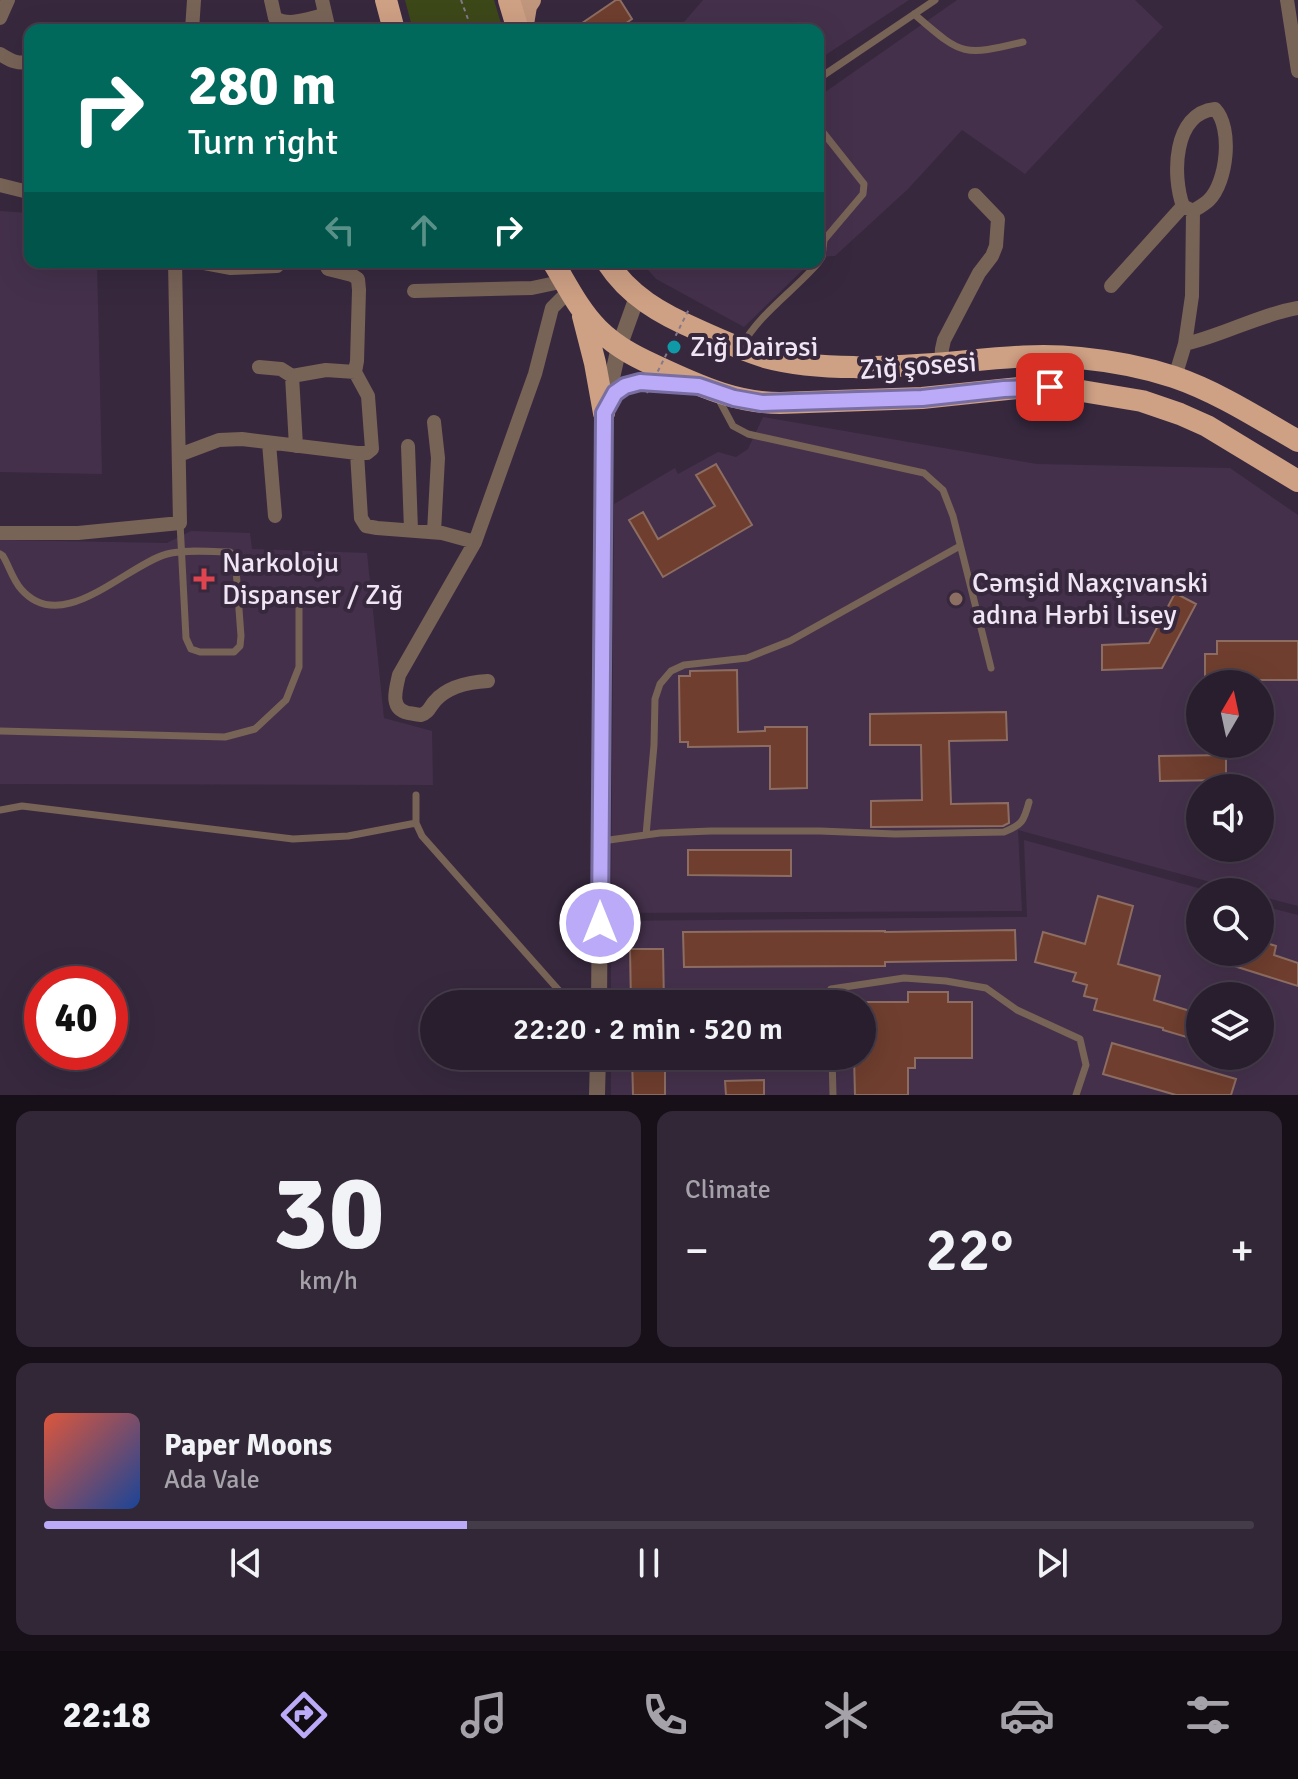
<!DOCTYPE html>
<html lang="en">
<head>
<meta charset="utf-8">
<style>
  :root { --surface:#291e2e; --page:#312736; --text:#f1f3f6; --muted:#a5a2aa; --line:#453c4a; --accent:#baaaf7 }
  body { margin:0; font-family:Signika,sans-serif; background:var(--page); color:var(--text); height:100vh; display:flex; flex-direction:column; font-size:30px; white-space:nowrap }
  * { box-sizing:border-box; margin:0 }
  p { font-size:26px; color:var(--muted) }
  .icon { flex:none; width:44px; height:44px; fill:none; stroke:currentColor; stroke-width:2; stroke-linecap:round; stroke-linejoin:round }
  .map { position:relative; height:1095px; overflow:hidden }
  .details { display:flex; flex-direction:column; gap:16px; padding:16px; background:#171019; flex:1 }
  .details>* { flex:none }
  .top-card { position:absolute; left:24px; top:24px; width:800px; height:244px; border-radius:16px; box-shadow:0 8px 32px #0002,0 0 0 2px var(--line); background:#00695c; color:#fff; overflow:hidden }
  .needle { width:52px; rotate:9deg }
  .tools { position:absolute; left:1186px; top:670px; display:grid; gap:16px }
  .tools a { display:grid; place-items:center; width:88px; height:88px; border-radius:50%; background:var(--surface); box-shadow:0 8px 32px #0002,0 0 0 2px var(--line); font-size:40px }
  .speed { position:absolute; left:24px; top:966px; display:flex; gap:16px; font-size:40px; font-weight:700; text-align:center }
  .speed>* { display:grid; place-content:center; width:104px; height:104px; border-radius:50%; background:var(--surface); box-shadow:0 8px 32px #0002,0 0 0 2px var(--line); line-height:1 }
  .speed .limit { border:12px solid #d22; background:#fff; color:#111 }
  .pin { position:absolute; display:grid; place-items:center; width:68px; height:68px; color:#fff; margin:-34px; border-radius:16px; box-shadow:0 4px 12px #0006 }
  .me { position:absolute; width:88px; margin:-44px; rotate:0deg; stroke-linejoin:round; filter:drop-shadow(0 0 6px #0008) }
  .turn { display:flex; align-items:center; gap:28px; height:168px; padding:0 32px; font-size:36px }
  .turn .icon { width:104px; height:104px; stroke-width:2.5 }
  .turn b { display:block; font-size:56px; line-height:68px }
  .lanes { display:flex; align-items:center; height:76px; padding:0 32px; background:#0003; justify-content:center; gap:40px; direction:ltr }
  .lanes .off { opacity:.35 }
  .big { font-size:60px; font-weight:600; line-height:1.1 }
  .details .widget { flex:1; display:flex; flex-direction:column; justify-content:center; gap:12px; min-width:0; padding:0 28px; border-radius:16px; background:var(--page) }
  .details .dial { align-items:center; gap:0 }
  .dial b { font-size:104px; line-height:1 }
  .song { display:flex; align-items:center; gap:24px }
  .cover { width:96px; height:96px; border-radius:12px; background:linear-gradient(135deg,hsl(10 70% 55%),hsl(220 70% 35%)) }
  .played { height:8px; border-radius:4px; background:linear-gradient(90deg,var(--accent) 35%,var(--line) 35%) }
  .keys { display:flex; justify-content:space-around; direction:ltr }
  .heat { display:flex; justify-content:space-between; align-items:center; font-size:44px; direction:ltr }
  .details .tiles { flex:1; display:grid; gap:16px; grid-template-columns:1fr 1fr }
  .widget:last-child { grid-column:span 2 }
  .trip { position:absolute; left:420px; top:990px; width:456px; height:80px; border-radius:40px; background:var(--surface); box-shadow:0 8px 32px #0002,0 0 0 2px var(--line); font-weight:600; line-height:80px; text-align:center }
  .dock { display:flex; height:128px; justify-content:space-around; align-items:center; background:#100c12; color:var(--muted) }
  .dock .icon { width:56px; height:56px }
  .dock .on { color:var(--accent) }
  .dock b { font-size:36px; color:var(--text) }
  .map>svg:first-child { display:block }
  .built { fill:#44304b; fill-rule:evenodd }
  .green { fill:#3d4819 }
  .building { fill:#6f3e2e; stroke:#8d6d62; stroke-width:2 }
  .lines { fill:none; stroke-linecap:round; stroke-linejoin:round }
  .path { stroke:#85788b; stroke-width:2; stroke-dasharray:4 4; stroke-linecap:butt }
  .service { stroke:#786357; stroke-width:7 }
  .minor { stroke:#786357; stroke-width:14 }
  .tertiary { stroke:#786357; stroke-width:16 }
  .primary { stroke:#c0967c; stroke-width:20 }
  .trunk { stroke:#cea084; stroke-width:22 }
  .path-bridge { stroke:#85788b; stroke-width:2; stroke-dasharray:4 4; stroke-linecap:butt }
  .route-casing { stroke:#796ea1; stroke-width:20 }
  .route { stroke:#baaaf7; stroke-width:14 }
  .culture-dot { fill:#0f9aa8; stroke:#37283e; stroke-width:3 }
  .health-dot { fill:#e0444e; stroke:#37283e; stroke-width:3 }
  .education-dot { fill:#8d6e63; stroke:#37283e; stroke-width:3 }
  .labels { text-anchor:middle; dominant-baseline:central; stroke-width:8; stroke-linejoin:round; paint-order:stroke }
  .poi-label { font-size:28px; fill:#efe5f4; stroke:#37283e; text-anchor:start }
  .street-label { font-size:28px; fill:#efe5f4; stroke:#37283e }
</style>
</head>
<body>
<div class="map">
<svg width="1298" height="1095" viewBox="0 0 1298 1095">
  <rect width="100%" height="100%" fill="#37283e"/>
  <!-- built -->
  <path class="built" d="M703,0H909L818,60V30H677Z
    M957,0H1135L1163,27L1025,174L962,130L908,189L835,256L818,257V97Z
    M0,211L30,213V262H97L102,474L0,472Z
    M641,262H811L744,327L656,279Z
    M763,417L1037,464L1230,468L1298,515V906L1260,896V892H1247L1018,830L1022,911L611,913L614,504L675,468L678,474L718,452L736,457L748,449ZM1200,684H1260V744H1200ZM1200,788H1260V848H1200Z
    M191,531L250,533L252,549L367,553L384,718L432,731L433,785L0,784V540L167,543Z
    M1024,840L1213,892H1200V952H1260V905L1298,915V1095H611V1056H862V1004H611V921L1027,917ZM1200,996H1260V1056H1200Z"/>
  <!-- green -->
  <path class="green" d="M405,0H494L503,30H413Z"/>
  <!-- building -->
  <path class="building" d="M616,0H620L632,19L616,30H572Z
    M716,464L752,525L663,577L629,520L643,512L658,539L715,506L696,475Z
    M1175,593L1196,604L1162,668L1102,670V645L1149,643Z
    M1217,641H1298V680H1205V654H1217Z
    M737,670L738,732L765,731V727H807V788L770,789V746L688,747V742H680L679,676H690V671Z
    M1006,712L1007,740L949,741L951,804L1008,803L1009,823L1003,826L871,827V801L922,800L921,745H870V714Z
    M1226,755V780L1160,781L1159,756Z
    M688,850H791V876L688,875Z
    M1098,896L1133,906L1118,964L1160,976L1154,1000L1200,1014V1041L1163,1030V1028L1094,1010L1097,999L1084,996L1087,985L1073,981L1076,973L1035,962L1043,932L1085,944Z
    M1015,930L1016,960L885,962V966L684,967L683,932L885,931V932Z
    M1260,941L1276,946L1274,955L1298,963V986L1231,965L1235,952H1260Z
    M630,949H663L664,1004H631Z
    M908,992H948V1002H972V1058H915V1068H908V1095H855L854,1056H862V1002H908Z
    M1112,1043L1236,1079L1231,1095H1176L1103,1074Z
    M632,1056H665V1095H633Z
    M764,1080V1095H726L725,1081Z"/>
  <g class="lines">
    <!-- path -->
    <path class="path" d="M461,0L472,30"/>
    <!-- service -->
    <path class="service" d="M914,14C962,55 961,57 1023,42
      M818,79L935,0
      M741,347C760,313 794,291 818,263L822,257L824,240L863,194L864,184L818,126
      M717,396L733,426L748,434L924,473L943,490L953,516L991,668
      M0,554L3,556C9,566 13,580 21,589C62,637 126,565 167,554C185,549 211,552 230,552L235,556L241,636L240,646L234,652H200L191,649L186,638L180,523
      M0,731L225,737L255,729L286,700L299,667V600
      M416,795V823
      M0,810L22,806L293,839L348,836L416,823L422,836L571,1004
      M646,835L654,745L655,699L660,684L671,671L684,665L747,658L790,641L960,546
      M602,841L660,833L711,831H820L895,834L1004,832C1022,825 1024,821 1029,802
      M831,1004V989L904,978L946,981L986,988L1017,1010L1080,1039L1086,1065L1076,1095
      M832,1056L833,1095"/>
    <!-- minor -->
    <path class="minor" d="M271,0L275,18C290,27 309,18 325,15
      M322,0L329,30
      M1287,0L1298,71
      M0,18L8,0
      M192,30L194,0
      M0,54C11,61 17,64 30,62
      M0,185L24,191H30
      M199,262L231,268L277,266
      M1111,286L1183,206
      M414,291L532,288L565,281
      M1185,344L1192,296L1193,211C1198,208 1205,204 1209,200C1227,182 1233,128 1215,109C1173,113 1172,176 1183,206L1193,211
      M941,363L942,349L944,340L979,273L992,256L996,246L998,219L975,195
      M259,367L281,369L292,376L326,370L355,372
      M292,376L296,446
      M1175,377L1185,344C1224,335 1258,315 1298,308
      M269,443L275,516
      M408,446L411,530
      M357,453L361,518L366,526L377,528L442,533L475,542
      M179,455L219,440L242,439L357,453H367L372,449L368,396L355,372L357,361L359,290L358,279L352,275L328,269L325,262
      M434,532L438,458L434,422
      M0,533H78L180,523L175,262
      M488,681C470,682 448,686 435,701C430,706 429,713 421,715C420,715 409,713 408,713C389,709 396,689 399,675L475,542L535,374L552,308L570,290"/>
    <!-- tertiary -->
    <path class="tertiary" d="M608,405C613,393 622,387 634,383L691,385
      M599,1004L604,413L619,347L637,297
      M597,1095L598,1056"/>
    <!-- primary -->
    <path class="primary" d="M523,30L527,6L531,0"/>
    <!-- trunk -->
    <path class="trunk" d="M386,0L394,30
      M509,0L518,30
      M553,262C567,285 579,310 598,329C618,349 642,360 667,371C704,388 739,403 780,403L922,398L1028,387L1076,390L1142,401L1180,414L1207,426L1298,481
      M607,262C629,296 661,314 698,330C720,340 742,350 765,357C821,372 889,367 946,363C991,359 1035,353 1080,358C1111,361 1144,367 1174,377C1218,392 1258,418 1298,441
      M583,316L595,363L604,413"/>
    <!-- path-bridge -->
    <path class="path-bridge" d="M647,393L689,309"/>
  </g>
  <g class="lines">
    <!-- route casing -->
    <g class="route-casing">
      <path id="route" d="M600,923L604,413L615,393L625,386L640,382L699,386L734,398L762,403L922,398L1004,389L1050,387"/>
    </g>
    <!-- route -->
    <use href="#route" class="route"/>
  </g>
  <!-- markers -->
  <circle class="culture-dot" cx="674" cy="347" r="8"/>
  <path class="health-dot" d="M200 567h8v8h8v8h-8v8h-8v-8h-8v-8h8z"/>
  <circle class="education-dot" cx="956" cy="599" r="8"/>
  <g class="labels">
    <!-- poi labels -->
    <g class="poi-label">
      <text x="690" y="347">Zığ Dairəsi</text>
      <text x="222" y="563">Narkoloju<tspan x="222" dy="32">Dispanser / Zığ</tspan></text>
      <text x="972" y="583">Cəmşid Naxçıvanski<tspan x="972" dy="32">adına Hərbi Lisey</tspan></text>
    </g>
    <!-- street labels -->
    <g class="street-label">
      <text transform="translate(918 366) rotate(-4)">Zığ şosesi</text>
    </g>
  </g>
</svg>
<div class="tools">
<a><svg class="needle" viewBox="-14 -14 28 28"><path d="M0-13l5 13h-10z" fill="#e53935"/><path d="M0 13l5-13h-10z" fill="#a5a2aa"/></svg></a>
<a><svg class="icon" aria-label="sound" viewBox="0 0 24 24"><path d="M4 9h4l5-4v14l-5-4H4zM17 9q2 3 0 6"/></svg></a>
<a><svg class="icon" aria-label="search" viewBox="0 0 24 24"><circle cx="10" cy="10" r="6"/><path d="M15 15l6 6"/></svg></a>
<a><svg class="icon" aria-label="layers" viewBox="0 0 24 24"><path d="M12 4l9 5-9 5-9-5zM3 14l9 5 9-5"/></svg></a>
</div>
<div class="speed"><div class="limit">40</div></div>
<div class="pin" style="left:1050px;top:387px;background:#d93025"><svg class="icon" aria-label="arrive" viewBox="0 0 24 24"><path d="M6 21V4h12l-3 4 3 4H6"/></svg></div>
<svg class="me" style="left:600px;top:923px" viewBox="-20 -20 40 40"><circle r="17" fill="#baaaf7" stroke="#fff" stroke-width="3"/><path d="M0-11L8 9 0 5-8 9z" fill="#fff"/></svg>
<div class="trip">22:20 · 2 min · 520 m</div>
<div class="top-card">
<div class="turn"><svg class="icon" aria-label="right" viewBox="0 0 24 24"><path d="M7 20v-9h11M14 6l5 5-5 5"/></svg><div><b>280 m</b>Turn right</div></div>
<div class="lanes"><svg class="icon off" aria-label="left" viewBox="0 0 24 24"><path d="M17 20v-9H6M10 6l-5 5 5 5"/></svg><svg class="icon off" aria-label="ahead" viewBox="0 0 24 24"><path d="M12 20V5M6 11l6-6 6 6"/></svg><svg class="icon" aria-label="right" viewBox="0 0 24 24"><path d="M7 20v-9h11M14 6l5 5-5 5"/></svg></div>
</div>
</div>
<section class="details">
<div class="tiles">
<div class="widget dial"><b>30</b><p>km/h</p></div>
<div class="widget"><p>Climate</p>
<div class="heat"><a>−</a><b class="big">22°</b><a>+</a></div>
</div>
<div class="widget">
<div class="song"><i class="cover"></i><div><b>Paper Moons</b><p>Ada Vale</p></div></div>
<div class="played"></div>
<div class="keys"><svg class="icon" aria-label="previous" viewBox="0 0 24 24"><path d="M18 5L8 12l10 7zM5 5v14"/></svg><svg class="icon" aria-label="pause" viewBox="0 0 24 24"><path d="M8 5v14M16 5v14"/></svg><svg class="icon" aria-label="next" viewBox="0 0 24 24"><path d="M6 5l10 7-10 7zM19 5v14"/></svg></div>
</div>
</div>
</section>
<nav class="dock">
<b>22:18</b>
<svg class="icon on" aria-label="directions" viewBox="0 0 24 24"><path d="M12 3l9 9-9 9-9-9zM9 14v-3h6M13 9l2 2-2 2"/></svg>
<svg class="icon" aria-label="music" viewBox="0 0 24 24"><path d="M9 18V5l10-2v13"/><circle cx="6" cy="18" r="3"/><circle cx="16" cy="16" r="3"/></svg>
<svg class="icon" aria-label="phone" viewBox="0 0 24 24"><path d="M5 4h4l2 5-3 2q2 4 5 5l2-3 5 2v4C11 20 4 13 5 4z"/></svg>
<svg class="icon" aria-label="climate" viewBox="0 0 24 24"><path d="M12 3v18M4 7l16 10M4 17L20 7"/></svg>
<svg class="icon" aria-label="car" viewBox="0 0 24 24"><path d="M5 17H2v-5l4-1 3-4h7l3 4 3 1v5h-3M9 17h6M6 11h13"/><circle cx="7" cy="17" r="2"/><circle cx="17" cy="17" r="2"/></svg>
<svg class="icon" aria-label="filters" viewBox="0 0 24 24"><path d="M4 7h16M4 17h16"/><circle cx="9" cy="7" r="2"/><circle cx="15" cy="17" r="2"/></svg>
</nav>
</body>
</html>
